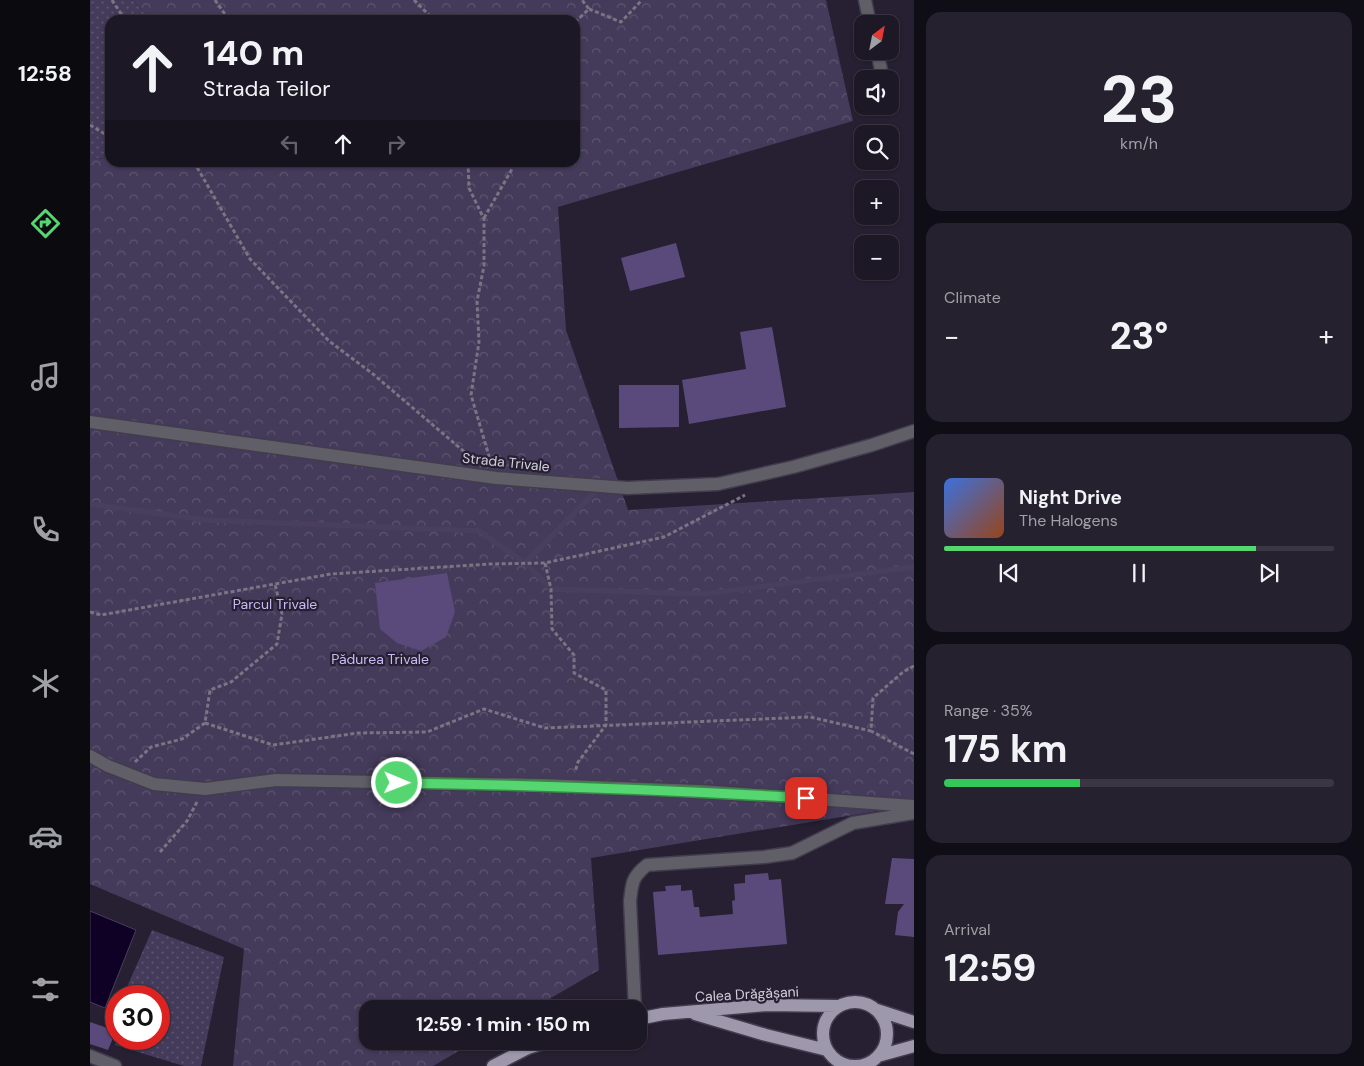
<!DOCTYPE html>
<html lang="en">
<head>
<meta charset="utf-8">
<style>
  :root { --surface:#1c1826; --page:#25212e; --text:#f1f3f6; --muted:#a0a0a7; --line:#3a3743; --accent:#55d671 }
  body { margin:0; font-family:"DM Sans",sans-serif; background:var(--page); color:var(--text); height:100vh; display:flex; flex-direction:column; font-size:19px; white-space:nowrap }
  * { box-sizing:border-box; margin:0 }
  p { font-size:16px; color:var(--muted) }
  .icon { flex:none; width:28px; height:28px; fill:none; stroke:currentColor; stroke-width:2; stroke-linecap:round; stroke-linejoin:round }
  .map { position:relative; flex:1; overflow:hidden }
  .details { display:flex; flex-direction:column; gap:12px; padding:12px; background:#0f0d15; width:450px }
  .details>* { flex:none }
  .top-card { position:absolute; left:15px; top:15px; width:475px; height:152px; border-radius:15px; box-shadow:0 1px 4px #0004,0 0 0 1px var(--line); background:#1c1826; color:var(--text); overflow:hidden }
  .needle { width:32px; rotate:32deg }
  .buttons { position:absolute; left:764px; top:15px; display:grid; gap:10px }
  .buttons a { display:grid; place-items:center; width:45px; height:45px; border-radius:10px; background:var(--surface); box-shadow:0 1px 4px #0004,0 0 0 1px var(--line); font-size:25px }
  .speed { position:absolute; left:15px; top:985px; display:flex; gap:10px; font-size:25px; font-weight:700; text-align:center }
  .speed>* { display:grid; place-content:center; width:65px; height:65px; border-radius:50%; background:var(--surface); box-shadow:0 1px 4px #0004,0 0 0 1px var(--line); line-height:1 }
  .speed .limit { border:8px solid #d22; background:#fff; color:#111 }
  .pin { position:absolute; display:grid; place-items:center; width:42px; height:42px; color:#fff; margin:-21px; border-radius:10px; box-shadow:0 2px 8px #0006 }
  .me { position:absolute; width:55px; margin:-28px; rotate:91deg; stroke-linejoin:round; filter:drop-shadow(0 0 4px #0008) }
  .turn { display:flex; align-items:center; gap:18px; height:105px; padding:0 15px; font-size:22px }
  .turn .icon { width:65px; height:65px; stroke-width:2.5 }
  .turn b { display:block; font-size:35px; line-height:42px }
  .lanes { display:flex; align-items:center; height:48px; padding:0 15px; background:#0003; justify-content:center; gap:25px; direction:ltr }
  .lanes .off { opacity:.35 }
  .big { font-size:38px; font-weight:700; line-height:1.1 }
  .details .widget { flex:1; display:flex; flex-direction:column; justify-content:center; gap:8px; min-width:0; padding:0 18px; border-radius:15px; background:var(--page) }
  .details .dial { align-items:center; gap:0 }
  .dial b { font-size:65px; line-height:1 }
  .song { display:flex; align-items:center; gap:15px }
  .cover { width:60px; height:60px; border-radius:8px; background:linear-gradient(135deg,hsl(220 70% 55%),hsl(20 70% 35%)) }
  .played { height:5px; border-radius:2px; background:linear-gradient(90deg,var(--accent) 80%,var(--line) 80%) }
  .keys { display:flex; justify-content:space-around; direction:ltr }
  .heat { display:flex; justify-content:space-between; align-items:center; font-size:28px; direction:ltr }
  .charge { height:8px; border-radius:4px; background:linear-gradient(90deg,#34c759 35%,var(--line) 0) }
  .trip { position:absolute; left:269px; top:1000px; width:288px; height:50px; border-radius:15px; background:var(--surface); box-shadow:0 1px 4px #0004,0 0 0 1px var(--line); font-weight:700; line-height:50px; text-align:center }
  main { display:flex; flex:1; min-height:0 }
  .dock { display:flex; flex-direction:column; width:90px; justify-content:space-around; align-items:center; background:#0b0a0f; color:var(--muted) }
  .dock .icon { width:35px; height:35px }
  .dock .active { color:var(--accent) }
  .dock b { font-size:22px; color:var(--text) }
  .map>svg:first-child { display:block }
  .green { fill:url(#green-dots) }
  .forest { fill:url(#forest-crowns) }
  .water { fill:#0f0026; stroke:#4a3e5d }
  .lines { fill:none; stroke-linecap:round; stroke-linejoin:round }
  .stream { stroke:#4a3e5d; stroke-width:5.5 }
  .building { fill:#5a4a7b }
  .minor-casing { stroke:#423c4d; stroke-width:15 }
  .major-casing { stroke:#423c4d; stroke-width:15 }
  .path { stroke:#797584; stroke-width:3; stroke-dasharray:4 2.5; stroke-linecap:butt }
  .minor { stroke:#605e67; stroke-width:12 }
  .major { stroke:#9d98ac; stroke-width:12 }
  .route-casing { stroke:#378b49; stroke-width:12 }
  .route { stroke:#55d671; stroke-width:9 }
  .labels { text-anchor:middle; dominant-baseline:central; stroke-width:4.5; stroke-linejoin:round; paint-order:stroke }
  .street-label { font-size:14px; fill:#d3d0dd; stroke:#262032 }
  .park-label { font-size:14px; fill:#cbb9f7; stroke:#262032 }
</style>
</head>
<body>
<main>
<nav class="dock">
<b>12:58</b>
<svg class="icon active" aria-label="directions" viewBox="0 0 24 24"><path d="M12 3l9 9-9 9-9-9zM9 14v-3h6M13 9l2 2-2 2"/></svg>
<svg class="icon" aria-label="music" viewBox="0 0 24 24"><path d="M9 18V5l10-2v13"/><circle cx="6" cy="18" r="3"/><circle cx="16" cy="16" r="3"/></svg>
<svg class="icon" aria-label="phone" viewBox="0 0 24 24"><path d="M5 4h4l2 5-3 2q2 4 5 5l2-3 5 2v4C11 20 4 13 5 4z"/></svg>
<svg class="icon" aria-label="climate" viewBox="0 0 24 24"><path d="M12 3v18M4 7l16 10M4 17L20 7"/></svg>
<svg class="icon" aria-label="car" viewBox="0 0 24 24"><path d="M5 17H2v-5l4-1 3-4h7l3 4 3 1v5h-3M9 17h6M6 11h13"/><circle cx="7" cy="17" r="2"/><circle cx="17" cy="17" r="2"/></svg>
<svg class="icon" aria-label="filters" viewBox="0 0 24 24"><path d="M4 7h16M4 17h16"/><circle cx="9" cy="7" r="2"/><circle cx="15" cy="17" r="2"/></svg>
</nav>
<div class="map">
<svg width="824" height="1066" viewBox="0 0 824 1066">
  <defs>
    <pattern id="green-dots" width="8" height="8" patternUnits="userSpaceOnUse" patternTransform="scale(1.25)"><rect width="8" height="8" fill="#443a5a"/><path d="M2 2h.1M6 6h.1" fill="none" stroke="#5e5571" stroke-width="1.8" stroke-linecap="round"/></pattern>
    <pattern id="forest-crowns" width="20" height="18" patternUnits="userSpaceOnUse" patternTransform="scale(1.25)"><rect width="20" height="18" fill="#443a5a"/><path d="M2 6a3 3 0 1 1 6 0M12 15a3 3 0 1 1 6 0" fill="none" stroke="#5e5571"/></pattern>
  </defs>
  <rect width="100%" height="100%" fill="#262032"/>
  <!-- green -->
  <path class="green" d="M0,0H42L61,20H20V159L0,158Z
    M62,930L134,957L111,1066H94L25,1045L27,1039H69V996H33Z"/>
  <!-- forest -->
  <path class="forest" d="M42,0H736L763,121L468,207L476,330L538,510L824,492V805L501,858L509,970L442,1009H278V1041H386L343,1066H143L154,949L0,884V158L20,159V162H485V20H61Z"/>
  <!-- water -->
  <path class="water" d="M0,911L46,930L15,1008L0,1002Z"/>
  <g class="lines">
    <!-- stream -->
    <path class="stream" d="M0,504L115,520L389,531L435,563L461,589L613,594L824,567
      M435,563L510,487"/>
  </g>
  <!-- building -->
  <path class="building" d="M586,243L595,277L540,291L531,258Z
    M682,327L696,407L599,424L592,380L656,369L650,332Z
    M529,385H589V427L529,428Z
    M357,573L365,612L356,637L331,651L307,643L290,629L285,583Z
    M802,858L824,859V937L805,935L808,912L814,904H795Z
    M678,873L679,880L691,879L697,944L568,955L563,892L576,891L575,886L591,885V891L602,890L604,907H609L610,917L643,914L642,901L645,900L644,884L655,883V875Z
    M0,1022L26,1031L18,1050L0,1044Z"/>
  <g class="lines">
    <!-- minor casing -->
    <g class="minor-casing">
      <path id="minor" d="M775,0L780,24
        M787,51L793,79
        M0,422L406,478L537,488L628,484L703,467L782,445L824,431
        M0,756L18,766L64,784L115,789L186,780L453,785L610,791L824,806
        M545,1009L540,901C542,883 542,877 557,865L674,857L702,853L763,823L824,813
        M0,1056L25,1066"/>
    </g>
    <!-- major casing -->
    <g class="major-casing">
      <path id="major" d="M733 1034a32 32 0 1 1 64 0a32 32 0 1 1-64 0Z
        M787,1010L824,1022
        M605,1014L676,1035L737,1050
        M548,1019L573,1014L678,1005L747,1006
        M788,1056L824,1046
        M403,1066L438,1048L460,1041"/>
    </g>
    <!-- path -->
    <path class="path" d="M22,0L35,20
      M125,0L139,20
      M324,0L344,20
      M499,9L531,22L552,0
      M485,22L499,9L492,0
      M0,125L15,134L20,135
      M104,162L160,259L239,341L283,374L384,460
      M378,162L379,188L394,219V266L387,301L389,342L381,395L401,463
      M394,218L426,162
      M455,563L461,589L462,629L484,655V673L516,690V725L488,762L485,772
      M0,612L11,615L241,574L400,564L455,563L574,537L655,495
      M824,666L813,672L783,698L781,731L824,754
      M115,723L183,745L268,733L337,732L394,709L455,728L720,717L781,731
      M45,762L61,747L92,739L115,723L120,690L141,682L187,644L192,614L185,584
      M70,852L97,821L107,802"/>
    <!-- minor -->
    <use href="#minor" class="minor"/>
    <!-- major -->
    <use href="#major" class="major"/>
  </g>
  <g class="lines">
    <!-- route casing -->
    <g class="route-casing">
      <path id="route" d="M307,783C443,785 580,790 716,798"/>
    </g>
    <!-- route -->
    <use href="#route" class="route"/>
  </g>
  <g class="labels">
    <!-- street labels -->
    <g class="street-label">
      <text transform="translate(416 462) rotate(6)">Strada Trivale</text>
      <text transform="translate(657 994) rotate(-3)">Calea Drăgășani</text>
    </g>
    <!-- park labels -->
    <g class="park-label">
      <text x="185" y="604">Parcul Trivale</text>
      <text x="290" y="659">Pădurea Trivale</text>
    </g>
  </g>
</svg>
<div class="buttons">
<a><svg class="needle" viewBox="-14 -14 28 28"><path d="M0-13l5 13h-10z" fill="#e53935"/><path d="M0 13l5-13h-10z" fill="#a0a0a7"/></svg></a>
<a><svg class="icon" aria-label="sound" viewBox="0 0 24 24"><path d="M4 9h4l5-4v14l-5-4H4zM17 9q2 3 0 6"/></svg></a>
<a><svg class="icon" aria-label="search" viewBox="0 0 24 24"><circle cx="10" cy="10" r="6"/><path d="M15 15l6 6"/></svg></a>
<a>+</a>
<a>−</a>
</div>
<div class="speed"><div class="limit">30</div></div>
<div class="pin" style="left:716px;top:798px;background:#d93025"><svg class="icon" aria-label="arrive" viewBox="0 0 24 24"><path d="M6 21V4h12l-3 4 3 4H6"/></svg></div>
<svg class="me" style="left:307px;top:783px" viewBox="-20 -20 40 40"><circle r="17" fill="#55d671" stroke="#fff" stroke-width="3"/><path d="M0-11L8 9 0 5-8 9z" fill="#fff"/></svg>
<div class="trip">12:59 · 1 min · 150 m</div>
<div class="top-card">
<div class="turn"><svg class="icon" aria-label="ahead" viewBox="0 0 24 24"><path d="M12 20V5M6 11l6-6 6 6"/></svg><div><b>140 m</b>Strada Teilor</div></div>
<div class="lanes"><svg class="icon off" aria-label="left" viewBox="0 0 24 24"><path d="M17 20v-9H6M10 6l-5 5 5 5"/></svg><svg class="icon" aria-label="ahead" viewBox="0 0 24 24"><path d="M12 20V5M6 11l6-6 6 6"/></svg><svg class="icon off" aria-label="right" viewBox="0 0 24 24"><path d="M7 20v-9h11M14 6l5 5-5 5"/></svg></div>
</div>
</div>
<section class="details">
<div class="widget dial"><b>23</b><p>km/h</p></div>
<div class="widget"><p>Climate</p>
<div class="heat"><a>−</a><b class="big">23°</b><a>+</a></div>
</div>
<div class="widget">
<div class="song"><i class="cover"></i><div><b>Night Drive</b><p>The Halogens</p></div></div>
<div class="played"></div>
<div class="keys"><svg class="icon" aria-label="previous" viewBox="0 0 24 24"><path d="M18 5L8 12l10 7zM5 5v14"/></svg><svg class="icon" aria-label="pause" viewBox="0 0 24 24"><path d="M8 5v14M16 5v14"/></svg><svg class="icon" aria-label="next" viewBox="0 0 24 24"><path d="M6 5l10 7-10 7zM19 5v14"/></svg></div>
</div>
<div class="widget"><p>Range · 35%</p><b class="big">175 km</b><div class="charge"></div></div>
<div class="widget"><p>Arrival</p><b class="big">12:59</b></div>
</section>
</main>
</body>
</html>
